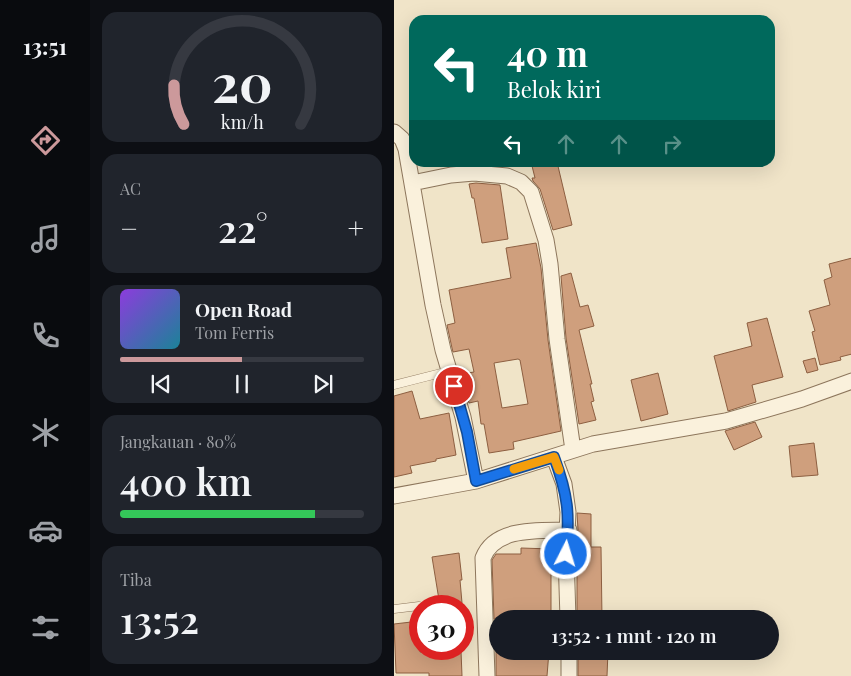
<!DOCTYPE html>
<html lang="id">
<head>
<meta charset="utf-8">
<style>
  :root { --surface:#171b24; --page:#20242c; --text:#f1f3f6; --muted:#9ea1a6; --line:#363941; --accent:#cc999b }
  body { margin:0; font-family:"Playfair Display",serif; background:var(--page); color:var(--text); height:100vh; display:flex; flex-direction:column; font-size:19px; white-space:nowrap }
  * { box-sizing:border-box; margin:0 }
  p { font-size:16px; color:var(--muted) }
  .icon { flex:none; width:28px; height:28px; fill:none; stroke:currentColor; stroke-width:2; stroke-linecap:round; stroke-linejoin:round }
  .map { position:relative; flex:1; overflow:hidden }
  .drawer { display:flex; flex-direction:column; gap:12px; padding:12px; background:#0d0f14; width:304px }
  .drawer>* { flex:none }
  .guide { position:absolute; left:15px; top:15px; width:366px; height:152px; border-radius:15px; box-shadow:0 5px 20px #0002; background:#00695c; color:#fff; overflow:hidden }
  .speed { position:absolute; left:15px; top:595px; display:flex; gap:10px; font-size:25px; font-weight:700; text-align:center }
  .speed>* { display:grid; place-content:center; width:65px; height:65px; border-radius:50%; background:var(--surface); box-shadow:0 5px 20px #0002; line-height:1 }
  .speed .limit { border:8px solid #d22; background:#fff; color:#111 }
  .pin { position:absolute; display:grid; place-items:center; width:42px; height:42px; color:#fff; margin:-21px; border:2px solid #fff; border-radius:50%; box-shadow:0 1px 5px #0007 }
  .me { position:absolute; width:55px; margin:-28px; rotate:5deg; stroke-linejoin:round; filter:drop-shadow(0 0 4px #0008) }
  .turn { display:flex; align-items:center; gap:18px; height:105px; padding:0 15px; font-size:22px }
  .turn .icon { width:65px; height:65px; stroke-width:2.5 }
  .turn b { display:block; font-size:35px; line-height:42px }
  .lanes { display:flex; align-items:center; height:48px; padding:0 15px; background:#0003; justify-content:center; gap:25px; direction:ltr }
  .lanes .off { opacity:.35 }
  .big { font-size:38px; font-weight:600; line-height:1.1 }
  .drawer .card { flex:1; display:flex; flex-direction:column; justify-content:center; gap:8px; min-width:0; padding:0 18px; border-radius:15px; background:var(--page) }
  .drawer .dial { align-items:center; gap:0 }
  .dial svg { height:130px; overflow:visible; fill:none; stroke:var(--line); stroke-width:7; stroke-linecap:round; text-anchor:middle }
  .dial text { fill:var(--text); stroke:none }
  .song { display:flex; align-items:center; gap:15px }
  .cover { width:60px; height:60px; border-radius:8px; background:linear-gradient(135deg,hsl(270 70% 55%),hsl(190 70% 35%)) }
  .played { height:5px; border-radius:2px; background:linear-gradient(90deg,var(--accent) 50%,var(--line) 50%) }
  .keys { display:flex; justify-content:space-around; direction:ltr }
  .heat { display:flex; justify-content:space-between; align-items:center; font-size:28px; direction:ltr }
  .charge { height:8px; border-radius:4px; background:linear-gradient(90deg,#34c759 80%,var(--line) 0) }
  .trip { position:absolute; left:95px; top:610px; width:290px; height:50px; border-radius:25px; background:var(--surface); box-shadow:0 5px 20px #0002; font-weight:600; line-height:50px; text-align:center }
  main { display:flex; flex:1; min-height:0 }
  .tabs { display:flex; flex-direction:column; width:90px; justify-content:space-around; align-items:center; background:#090b0e; color:var(--muted) }
  .tabs .icon { width:35px; height:35px }
  .tabs .active { color:var(--accent) }
  .tabs b { font-size:22px; color:var(--text) }
  .map>svg:first-child { display:block }
  .building { fill:#cf9f7d; stroke:#8d5f41; fill-rule:evenodd }
  .lines { fill:none; stroke-linecap:round; stroke-linejoin:round }
  .service-casing { stroke:#8d765c; stroke-width:9 }
  .minor-casing { stroke:#8d765c; stroke-width:17 }
  .service { stroke:#faf1dc; stroke-width:8 }
  .minor { stroke:#faf1dc; stroke-width:15 }
  .route-casing { stroke:#114b97; stroke-width:12 }
  .route { stroke:#1a73e8; stroke-width:9 }
  .slow { stroke:#f59e0b; stroke-width:9 }
</style>
</head>
<body>
<main>
<nav class="tabs">
<b>13:51</b>
<svg class="icon active" aria-label="directions" viewBox="0 0 24 24"><path d="M12 3l9 9-9 9-9-9zM9 14v-3h6M13 9l2 2-2 2"/></svg>
<svg class="icon" aria-label="music" viewBox="0 0 24 24"><path d="M9 18V5l10-2v13"/><circle cx="6" cy="18" r="3"/><circle cx="16" cy="16" r="3"/></svg>
<svg class="icon" aria-label="phone" viewBox="0 0 24 24"><path d="M5 4h4l2 5-3 2q2 4 5 5l2-3 5 2v4C11 20 4 13 5 4z"/></svg>
<svg class="icon" aria-label="climate" viewBox="0 0 24 24"><path d="M12 3v18M4 7l16 10M4 17L20 7"/></svg>
<svg class="icon" aria-label="car" viewBox="0 0 24 24"><path d="M5 17H2v-5l4-1 3-4h7l3 4 3 1v5h-3M9 17h6M6 11h13"/><circle cx="7" cy="17" r="2"/><circle cx="17" cy="17" r="2"/></svg>
<svg class="icon" aria-label="filters" viewBox="0 0 24 24"><path d="M4 7h16M4 17h16"/><circle cx="9" cy="7" r="2"/><circle cx="15" cy="17" r="2"/></svg>
</nav>
<section class="drawer">
<div class="card dial"><svg viewBox="0 0 100 80">
<path d="M14 69A42 42 0 1 1 86 69"/>
<path d="M14 69A42 42 0 0 1 8 45" stroke="#cc999b"/>
<text x="50" y="56" font-size="32" font-weight="700">20</text>
<text x="50" y="72" font-size="11">km/h</text>
</svg></div>
<div class="card"><p>AC</p>
<div class="heat"><a>−</a><b class="big">22°</b><a>+</a></div>
</div>
<div class="card">
<div class="song"><i class="cover"></i><div><b>Open Road</b><p>Tom Ferris</p></div></div>
<div class="played"></div>
<div class="keys"><svg class="icon" aria-label="previous" viewBox="0 0 24 24"><path d="M18 5L8 12l10 7zM5 5v14"/></svg><svg class="icon" aria-label="pause" viewBox="0 0 24 24"><path d="M8 5v14M16 5v14"/></svg><svg class="icon" aria-label="next" viewBox="0 0 24 24"><path d="M6 5l10 7-10 7zM19 5v14"/></svg></div>
</div>
<div class="card"><p>Jangkauan · 80%</p><b class="big">400 km</b><div class="charge"></div></div>
<div class="card"><p>Tiba</p><b class="big">13:52</b></div>
</section>
<div class="map">
<svg width="458" height="676" viewBox="0 0 458 676">
  <rect width="100%" height="100%" fill="#f0e4c8"/>
  <!-- building -->
  <path class="building" d="M137,162H163L178,225L159,230L146,189L139,181L138,178H141Z
    M82,183L106,185L114,239L88,243L80,198H78L75,184Z
    M142,243L147,268L154,340L167,431L119,442L120,449L95,453L90,424H87L84,401L75,403L72,394L68,374L80,372L75,349L59,352L58,348L53,325L61,323L55,290L117,278L112,248ZM124,359L126,360L134,404L108,408L100,363Z
    M458,258V354L446,357L447,360L426,365L418,332L421,331L415,311L436,305L430,280L438,277L435,264Z
    M177,273L186,307L194,305L200,326L185,330L198,384H196L200,401L197,402L202,420L185,424L172,338L167,276Z
    M373,318L389,377L358,385L362,402L334,411L320,356L358,346L353,323Z
    M421,358L424,370L413,373L409,361Z
    M264,373L274,414L247,421L237,380Z
    M18,391L26,419L55,413L62,455L42,459V461L16,466L18,473L0,477V396Z
    M361,422L368,437L340,450L331,431Z
    M420,443L424,475L398,477L395,446Z
    M183,513L197,514V547H207L208,619H183V570H182V536L184,530Z
    M127,548L157,549V619H100L98,560L102,554H127Z
    M65,553L68,580H66L68,603H66L67,606H46L38,557Z
    M26,621V652L67,651L68,676H35V673H2L0,624Z
    M155,651L153,676H102V651Z
    M184,651H214L213,676H184Z"/>
  <g class="lines">
    <!-- service casing -->
    <g class="service-casing">
      <path id="service" d="M0,385L55,371
        M0,609L25,606"/>
    </g>
    <!-- minor casing -->
    <g class="minor-casing">
      <path id="minor" d="M0,132L8,139L12,149L39,305L49,350L69,417L82,481
        M18,183L57,175L80,173L113,176L127,182L137,192L152,240L156,264L163,339L179,450
        M160,457L170,484L174,512L172,554L174,619
        M0,496L82,481L199,444L332,421L408,399L458,381
        M175,651V676
        M93,676L89,558C101,526 147,531 175,530"/>
    </g>
    <!-- service -->
    <use href="#service" class="service"/>
    <!-- minor -->
    <use href="#minor" class="minor"/>
  </g>
  <g class="lines">
    <!-- route casing -->
    <g class="route-casing">
      <path id="route" d="M60,386L73,432L82,481L160,457C174,495 176,514 172,554"/>
    </g>
    <!-- route -->
    <use href="#route" class="route"/>
    <!-- slow -->
    <path class="slow" d="M120,469L160,457L165,470"/>
  </g>
</svg>
<div class="speed"><div class="limit">30</div></div>
<div class="pin" style="left:60px;top:386px;background:#d93025"><svg class="icon" aria-label="arrive" viewBox="0 0 24 24"><path d="M6 21V4h12l-3 4 3 4H6"/></svg></div>
<svg class="me" style="left:172px;top:554px" viewBox="-20 -20 40 40"><circle r="17" fill="#1a73e8" stroke="#fff" stroke-width="3"/><path d="M0-11L8 9 0 5-8 9z" fill="#fff"/></svg>
<div class="trip">13:52 · 1 mnt · 120 m</div>
<div class="guide">
<div class="turn"><svg class="icon" aria-label="left" viewBox="0 0 24 24"><path d="M17 20v-9H6M10 6l-5 5 5 5"/></svg><div><b>40 m</b>Belok kiri</div></div>
<div class="lanes"><svg class="icon" aria-label="left" viewBox="0 0 24 24"><path d="M17 20v-9H6M10 6l-5 5 5 5"/></svg><svg class="icon off" aria-label="ahead" viewBox="0 0 24 24"><path d="M12 20V5M6 11l6-6 6 6"/></svg><svg class="icon off" aria-label="ahead" viewBox="0 0 24 24"><path d="M12 20V5M6 11l6-6 6 6"/></svg><svg class="icon off" aria-label="right" viewBox="0 0 24 24"><path d="M7 20v-9h11M14 6l5 5-5 5"/></svg></div>
</div>
</div>
</main>
</body>
</html>
